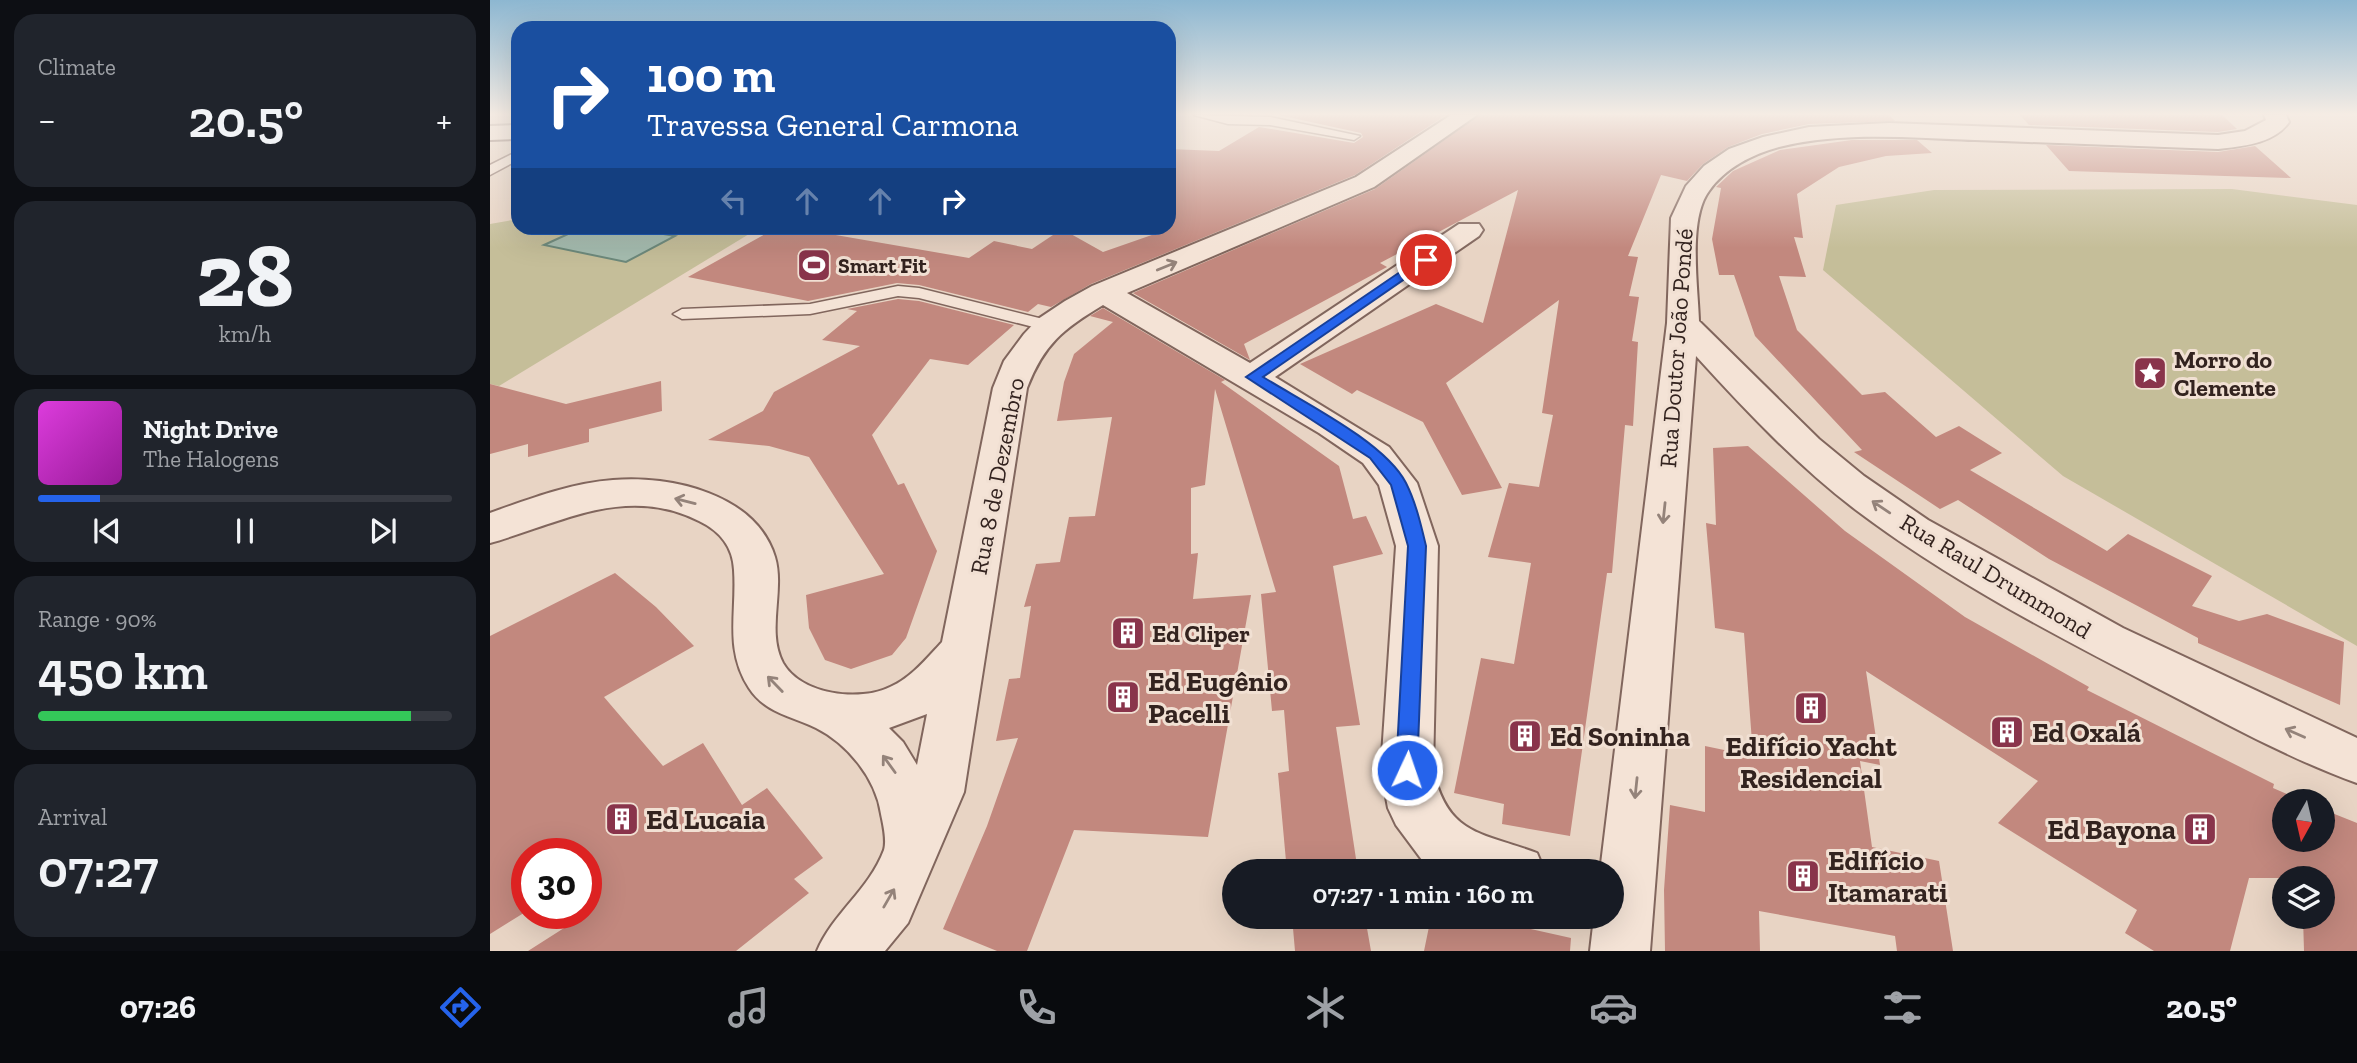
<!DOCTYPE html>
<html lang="en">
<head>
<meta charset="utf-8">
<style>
  :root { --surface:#171b24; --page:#20242c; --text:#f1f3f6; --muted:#9ea1a6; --line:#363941; --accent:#2563eb }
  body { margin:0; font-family:"Zilla Slab",serif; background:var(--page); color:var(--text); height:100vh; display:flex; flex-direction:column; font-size:26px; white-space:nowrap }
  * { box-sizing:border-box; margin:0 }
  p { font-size:23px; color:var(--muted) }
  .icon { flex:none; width:38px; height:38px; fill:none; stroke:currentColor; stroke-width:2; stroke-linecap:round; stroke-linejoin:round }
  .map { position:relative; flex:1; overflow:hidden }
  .sheet { display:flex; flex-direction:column; gap:14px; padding:14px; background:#0d0f14; width:490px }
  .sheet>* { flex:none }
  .hud { position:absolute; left:21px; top:21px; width:665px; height:214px; border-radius:21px; box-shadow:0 7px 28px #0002; background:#1a4fa0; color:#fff; overflow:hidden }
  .needle { width:46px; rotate:188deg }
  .buttons { position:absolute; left:1782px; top:789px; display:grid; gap:14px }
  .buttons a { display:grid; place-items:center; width:63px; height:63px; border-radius:50%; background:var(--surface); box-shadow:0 7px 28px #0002; font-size:35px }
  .speed { position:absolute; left:21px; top:838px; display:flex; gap:14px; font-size:35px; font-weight:700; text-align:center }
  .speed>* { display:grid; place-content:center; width:91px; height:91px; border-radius:50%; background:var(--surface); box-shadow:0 7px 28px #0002; line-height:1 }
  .speed .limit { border:10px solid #d22; background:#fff; color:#111 }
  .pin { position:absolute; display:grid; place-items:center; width:60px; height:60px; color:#fff; margin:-30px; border:4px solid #fff; border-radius:50%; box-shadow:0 2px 7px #0007 }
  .me { position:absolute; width:77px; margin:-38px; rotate:3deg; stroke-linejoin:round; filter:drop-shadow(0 0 5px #0008) }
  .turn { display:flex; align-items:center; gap:24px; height:147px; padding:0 21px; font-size:32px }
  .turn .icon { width:91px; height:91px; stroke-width:2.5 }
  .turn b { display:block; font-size:49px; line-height:60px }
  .lanes { display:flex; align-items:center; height:66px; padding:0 21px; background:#0003; justify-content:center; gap:35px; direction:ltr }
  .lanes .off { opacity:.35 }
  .big { font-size:52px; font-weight:600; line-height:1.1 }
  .sheet .card { flex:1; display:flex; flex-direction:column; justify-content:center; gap:10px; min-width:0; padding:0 24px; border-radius:21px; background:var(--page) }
  .sheet .dial { align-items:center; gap:0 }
  .dial b { font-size:91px; line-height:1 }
  .song { display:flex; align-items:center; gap:21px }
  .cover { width:84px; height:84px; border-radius:10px; background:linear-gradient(135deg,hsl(300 70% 55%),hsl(300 70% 35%)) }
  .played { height:7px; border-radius:4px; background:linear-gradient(90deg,var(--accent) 15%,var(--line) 15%) }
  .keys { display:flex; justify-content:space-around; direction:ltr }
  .heat { display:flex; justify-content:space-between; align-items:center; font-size:38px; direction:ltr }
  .charge { height:10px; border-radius:5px; background:linear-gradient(90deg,#34c759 90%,var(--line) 0) }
  .trip { position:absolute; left:732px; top:859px; width:402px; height:70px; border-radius:35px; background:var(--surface); box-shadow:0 7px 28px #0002; font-weight:600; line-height:70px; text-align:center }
  .menu { display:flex; height:112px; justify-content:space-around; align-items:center; background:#090b0e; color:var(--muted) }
  .menu .icon { width:49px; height:49px }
  .menu .active { color:var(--accent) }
  .menu b { font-size:32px; color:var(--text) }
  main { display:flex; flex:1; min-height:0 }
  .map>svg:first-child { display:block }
  .green { fill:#c5be99 }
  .water { fill:#a5bcaf; stroke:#6d897b; stroke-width:2 }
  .building { fill:#c2887e }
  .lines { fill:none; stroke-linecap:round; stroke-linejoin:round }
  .lane-casing { stroke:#81665d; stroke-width:3 }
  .street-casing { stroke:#81665d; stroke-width:4 }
  .secondary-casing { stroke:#634840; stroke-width:4 }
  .lane { fill:#f4e3d6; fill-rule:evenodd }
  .street { fill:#f4e3d6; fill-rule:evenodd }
  .secondary { fill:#f4e3d6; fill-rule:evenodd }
  .oneway { stroke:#94837a }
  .route { fill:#2563eb; stroke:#184099; stroke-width:2 }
  .labels { text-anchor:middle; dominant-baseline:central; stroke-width:6; stroke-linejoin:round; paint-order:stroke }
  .far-poi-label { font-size:21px; font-weight:bold; fill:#33231f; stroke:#f1e0d3; text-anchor:start }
  .street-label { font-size:24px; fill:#33231f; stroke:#f1e0d3 }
  .poi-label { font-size:24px; font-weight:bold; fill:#33231f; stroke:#f1e0d3; text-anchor:start }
  .near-poi-label { font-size:28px; font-weight:bold; fill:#33231f; stroke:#f1e0d3; text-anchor:start }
</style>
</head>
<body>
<main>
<section class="sheet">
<div class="card"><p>Climate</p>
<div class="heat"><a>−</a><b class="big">20.5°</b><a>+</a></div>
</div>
<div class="card dial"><b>28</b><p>km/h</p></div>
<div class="card">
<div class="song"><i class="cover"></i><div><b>Night Drive</b><p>The Halogens</p></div></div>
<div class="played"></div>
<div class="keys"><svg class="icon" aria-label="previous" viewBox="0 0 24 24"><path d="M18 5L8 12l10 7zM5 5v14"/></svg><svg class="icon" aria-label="pause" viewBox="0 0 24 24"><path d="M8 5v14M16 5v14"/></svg><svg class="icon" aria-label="next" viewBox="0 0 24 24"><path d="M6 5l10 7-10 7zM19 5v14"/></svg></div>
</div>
<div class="card"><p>Range · 90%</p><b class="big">450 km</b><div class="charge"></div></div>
<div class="card"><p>Arrival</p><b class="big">07:27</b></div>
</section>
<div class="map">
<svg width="1867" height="951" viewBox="0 0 1867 951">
  <rect width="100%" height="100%" fill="#e8d4c4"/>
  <!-- green -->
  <path class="green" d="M1742,189L1867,205V646L1573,476L1333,270L1346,205L1444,190Z
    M28,219V228H269L9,386L0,384V224Z"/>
  <!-- water -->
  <path class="water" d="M91,228H139L185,236L136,262L54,245Z"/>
  <!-- building -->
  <path class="building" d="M789,115H956L865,175L601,284L561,307L548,304L538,312L429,285L407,283L318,301L198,277L286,228H305L479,258L504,241L542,249L572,229L613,252L679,229V149L729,151L769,127L864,143L873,137L871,133Z
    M990,115H1399L1405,121L1319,124L1272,134L1238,147L1213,164L1197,181L1171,175L1138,256L1148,257L1139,296L1149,297L1142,341L1148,342L1143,426L1135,425L1122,573H1117L1080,836L1012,824L1014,804L964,793L991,658L1024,664L1041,563L998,557L1019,483L1049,487L1063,415L1052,413L1069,300L956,383L1012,488L972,495L933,422L867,390L862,394L810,364L946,304L993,323L1028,190L890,263L897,267L754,344L760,360L643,293L885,189Z
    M1530,115H1732L1747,129L1728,132L1539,125Z
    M1362,140H1427L1442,153L1396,156L1349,167L1307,194L1313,238L1304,237L1316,277L1289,276L1307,330L1372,395L1395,392L1446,437L1469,426L1512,453L1480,470L1617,551L1638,534L1722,576L1702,606L1749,621L1777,614L1854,642L1850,705L1708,643V638L1559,559L1468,500L1450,509L1364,452L1372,450L1265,336L1244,275H1229L1222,239L1231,188L1226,187L1243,171L1290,150Z
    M1556,145L1728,152L1765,146L1801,178L1579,171Z
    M408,299L429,301L524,325L478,365L440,359L382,435L408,485L414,483L447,551L416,638L402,655L361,669L335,660L319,628L316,595L394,574L319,457L279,446L218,440L273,411L284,392L370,346L332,340L367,311L357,309Z
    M613,308L735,380L731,382L849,466L863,519L876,516L893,554L843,566L870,725L846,727L868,872H797L788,773L799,771L794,710L782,711L771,594L786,592L725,389L715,485L701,488V554L708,553L703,599L761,595L718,837L584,830L537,951H507L453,929L497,826L528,738L506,741L519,679L530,678L541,606L534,607L546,564L570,562L579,517L605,516L622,417L567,421L574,382L584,354L623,322L600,316Z
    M171,381L172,411L99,429V442L38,457V444L0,454V384L76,404Z
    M1258,446L1355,531L1475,617L1599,687L1597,690L1784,784L1783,788L1815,802H1794V840H1832V809L1867,823V951H1814L1813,917H1832V878H1759L1740,951H1664L1635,933L1647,910L1508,823L1548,781L1376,671L1390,765L1370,761L1382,847L1449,861L1463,951H1407L1405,936L1269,911L1270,951H1175L1174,890L1180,805L1215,812V746L1263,756L1254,633L1225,628L1216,523L1226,525L1223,448Z
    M125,573L166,607L204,646L114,697L173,766L213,743L252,805L277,788L333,858L304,879L319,893L246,951H38L96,914V854H37V911L0,934V636Z
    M802,917H875L881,951H805Z
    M941,917H986L1081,938L1080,951H934Z"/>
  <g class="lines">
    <!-- lane casing -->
    <g class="lane-casing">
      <path id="lane" d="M704,115L780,117L870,136L864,140L780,125L738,124Z
        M28,151V160L0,175V165Z
        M408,286L429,288L565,322L568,326L559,331L429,298L408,296L320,314L192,319L183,314L192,309L320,304Z"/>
    </g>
    <!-- street casing -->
    <g class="street-casing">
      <path id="street" d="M961,115H987L884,187L637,293L760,363L969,224H989L993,230L989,236L785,377L899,447L927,483L948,546L943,770C958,836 991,832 1047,853L1055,872H957L932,860L906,825L898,808L891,770L906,546L889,485L873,463L829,433L613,305C573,329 554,344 537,388L474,792L418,923L395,951H327C343,913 379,890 394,850C397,840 393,824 391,814C386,779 358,744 326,728C302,716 275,713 259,688C234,649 247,613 244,570C243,547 230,531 209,521C136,484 71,523 0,543V513C39,499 81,483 123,480C181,475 266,494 285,557C295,590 276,631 293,663C311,695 370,702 400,687C421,678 437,658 452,642L503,388L514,361L534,334L548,319L575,301L602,286L866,177ZM437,714L427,765L413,742L399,728Z
        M1774,115H1796L1799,122C1784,144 1752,146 1728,149C1647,146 1566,143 1485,140C1421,138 1352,131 1289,147C1263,154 1235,168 1219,191C1198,219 1208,287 1209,321L1329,439L1374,476L1438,520L1633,628L1867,738V783C1800,759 1735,723 1671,690C1567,636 1460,581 1366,510C1307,465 1256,411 1206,356L1160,951H1100L1104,917H1122V872H1110L1177,323L1181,218L1196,186L1214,166L1239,149L1273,137L1319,127L1399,123L1728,135L1755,131L1776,120Z"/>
    </g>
    <!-- secondary casing -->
    <g class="secondary-casing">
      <path id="secondary" d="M28,125V139L0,140V126Z"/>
    </g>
    <!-- lane -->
    <use href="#lane" class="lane"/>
    <!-- street -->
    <use href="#street" class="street"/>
    <!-- secondary -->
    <use href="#secondary" class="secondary"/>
  </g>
  <!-- one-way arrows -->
  <defs><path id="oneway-shaft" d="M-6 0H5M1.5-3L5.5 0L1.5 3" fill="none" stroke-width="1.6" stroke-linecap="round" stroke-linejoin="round" transform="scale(1.75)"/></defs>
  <g class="oneway">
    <use href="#oneway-shaft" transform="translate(677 266) rotate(-22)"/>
    <use href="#oneway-shaft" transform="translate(195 501) rotate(-166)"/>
    <use href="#oneway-shaft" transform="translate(1391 507) rotate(-146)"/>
    <use href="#oneway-shaft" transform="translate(1174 513) rotate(96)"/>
    <use href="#oneway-shaft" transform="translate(285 684) rotate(-134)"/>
    <use href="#oneway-shaft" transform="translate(1805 733) rotate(-156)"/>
    <use href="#oneway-shaft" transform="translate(399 764) rotate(-126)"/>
    <use href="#oneway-shaft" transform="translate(1146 788) rotate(96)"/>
    <use href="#oneway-shaft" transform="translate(399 898) rotate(-60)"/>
  </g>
  <!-- sky -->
  <linearGradient id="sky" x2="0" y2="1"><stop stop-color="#8db7d1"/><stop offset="0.46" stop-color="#f5ece4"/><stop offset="1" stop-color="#f5ece4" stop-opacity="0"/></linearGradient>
  <rect width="1867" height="248" fill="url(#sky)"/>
  <!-- route -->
  <path class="route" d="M932,257L942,260L773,377C813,402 895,442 916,483C926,503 931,525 936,546L927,770L924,777L917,779L909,777L906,770L918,546L901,485L880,458L756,377Z"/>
  <!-- icons -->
  <defs>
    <g id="stadium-square" transform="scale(1.75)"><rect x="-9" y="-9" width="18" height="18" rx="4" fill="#89344b" stroke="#f1e0d3"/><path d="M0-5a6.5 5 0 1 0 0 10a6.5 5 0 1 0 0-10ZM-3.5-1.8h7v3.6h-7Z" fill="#fff"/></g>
    <g id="sight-square" transform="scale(1.75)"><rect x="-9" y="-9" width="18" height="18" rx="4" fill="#89344b" stroke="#f1e0d3"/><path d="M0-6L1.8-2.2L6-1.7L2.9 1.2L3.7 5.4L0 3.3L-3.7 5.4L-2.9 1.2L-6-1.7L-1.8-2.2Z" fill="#fff"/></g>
    <g id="building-square" transform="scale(1.75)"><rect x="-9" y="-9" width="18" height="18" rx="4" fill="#89344b" stroke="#f1e0d3"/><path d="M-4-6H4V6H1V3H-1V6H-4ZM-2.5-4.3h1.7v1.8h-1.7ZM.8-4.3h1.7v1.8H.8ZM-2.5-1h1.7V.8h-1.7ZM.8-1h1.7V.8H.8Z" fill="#fff"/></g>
  </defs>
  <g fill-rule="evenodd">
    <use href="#stadium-square" x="324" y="265"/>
    <use href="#sight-square" x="1660" y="373"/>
    <use href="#building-square" x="638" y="633"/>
    <use href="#building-square" x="633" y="697"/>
    <use href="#building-square" x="1321" y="708"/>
    <use href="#building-square" x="1517" y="732"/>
    <use href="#building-square" x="1035" y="736"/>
    <use href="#building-square" x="132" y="819"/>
    <use href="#building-square" x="1710" y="829"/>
    <use href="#building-square" x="1313" y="876"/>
  </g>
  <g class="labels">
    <!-- far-poi labels -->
    <g class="far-poi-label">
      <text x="348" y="265">Smart Fit</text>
    </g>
    <!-- street labels -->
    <g class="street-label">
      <text transform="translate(1186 348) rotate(-86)">Rua Doutor João Pondé</text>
      <text transform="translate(507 476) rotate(-79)">Rua 8 de Dezembro</text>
      <text transform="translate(1506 576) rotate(31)">Rua Raul Drummond</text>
    </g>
    <!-- poi labels -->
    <g class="poi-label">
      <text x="1684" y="359">Morro do<tspan x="1684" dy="28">Clemente</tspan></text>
      <text x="662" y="633">Ed Cliper</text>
    </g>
    <!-- near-poi labels -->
    <g class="near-poi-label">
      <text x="658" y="681">Ed Eugênio<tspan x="658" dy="32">Pacelli</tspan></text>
      <text x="1542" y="732">Ed Oxalá</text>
      <text x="1060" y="736">Ed Soninha</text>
      <text x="1321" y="746" text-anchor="middle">Edifício Yacht<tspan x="1321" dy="32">Residencial</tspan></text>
      <text x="156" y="819">Ed Lucaia</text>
      <text x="1686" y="829" text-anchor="end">Ed Bayona</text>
      <text x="1338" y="860">Edifício<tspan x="1338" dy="32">Itamarati</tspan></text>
    </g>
  </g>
</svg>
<div class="buttons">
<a><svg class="needle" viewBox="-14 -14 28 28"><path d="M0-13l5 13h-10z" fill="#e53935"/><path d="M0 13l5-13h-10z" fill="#9ea1a6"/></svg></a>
<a><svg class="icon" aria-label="layers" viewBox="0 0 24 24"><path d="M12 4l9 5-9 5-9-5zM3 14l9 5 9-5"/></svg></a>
</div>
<div class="speed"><div class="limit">30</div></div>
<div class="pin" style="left:936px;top:260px;background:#d93025"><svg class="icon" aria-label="arrive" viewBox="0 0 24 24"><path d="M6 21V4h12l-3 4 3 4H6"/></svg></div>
<svg class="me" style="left:917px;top:770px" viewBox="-20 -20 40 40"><circle r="17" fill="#2563eb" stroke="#fff" stroke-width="3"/><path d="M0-11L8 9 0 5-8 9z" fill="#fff"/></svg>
<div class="trip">07:27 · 1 min · 160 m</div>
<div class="hud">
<div class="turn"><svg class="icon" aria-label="right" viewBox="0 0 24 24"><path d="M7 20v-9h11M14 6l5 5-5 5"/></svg><div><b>100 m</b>Travessa General Carmona</div></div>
<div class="lanes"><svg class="icon off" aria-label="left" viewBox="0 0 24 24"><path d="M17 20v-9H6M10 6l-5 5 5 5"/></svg><svg class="icon off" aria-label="ahead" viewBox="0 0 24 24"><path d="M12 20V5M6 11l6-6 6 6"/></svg><svg class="icon off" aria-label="ahead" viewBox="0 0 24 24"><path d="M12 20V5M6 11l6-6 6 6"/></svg><svg class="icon" aria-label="right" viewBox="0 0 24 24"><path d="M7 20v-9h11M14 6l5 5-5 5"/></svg></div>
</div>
</div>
</main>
<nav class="menu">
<b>07:26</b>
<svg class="icon active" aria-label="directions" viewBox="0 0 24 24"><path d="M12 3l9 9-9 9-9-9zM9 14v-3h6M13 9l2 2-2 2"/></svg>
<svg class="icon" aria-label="music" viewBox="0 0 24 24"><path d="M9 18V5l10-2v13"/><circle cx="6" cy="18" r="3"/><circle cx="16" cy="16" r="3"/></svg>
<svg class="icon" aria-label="phone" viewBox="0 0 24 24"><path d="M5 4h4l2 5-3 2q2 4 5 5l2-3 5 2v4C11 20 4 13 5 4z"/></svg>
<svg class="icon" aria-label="climate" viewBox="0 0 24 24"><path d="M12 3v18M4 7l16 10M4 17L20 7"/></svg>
<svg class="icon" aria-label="car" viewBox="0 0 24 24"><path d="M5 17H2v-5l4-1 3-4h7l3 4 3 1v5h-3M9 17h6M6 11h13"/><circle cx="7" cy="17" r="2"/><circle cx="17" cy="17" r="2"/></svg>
<svg class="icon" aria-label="filters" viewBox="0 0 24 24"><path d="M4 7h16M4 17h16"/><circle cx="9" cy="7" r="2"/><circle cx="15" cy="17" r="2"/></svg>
<b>20.5°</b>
</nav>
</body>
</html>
